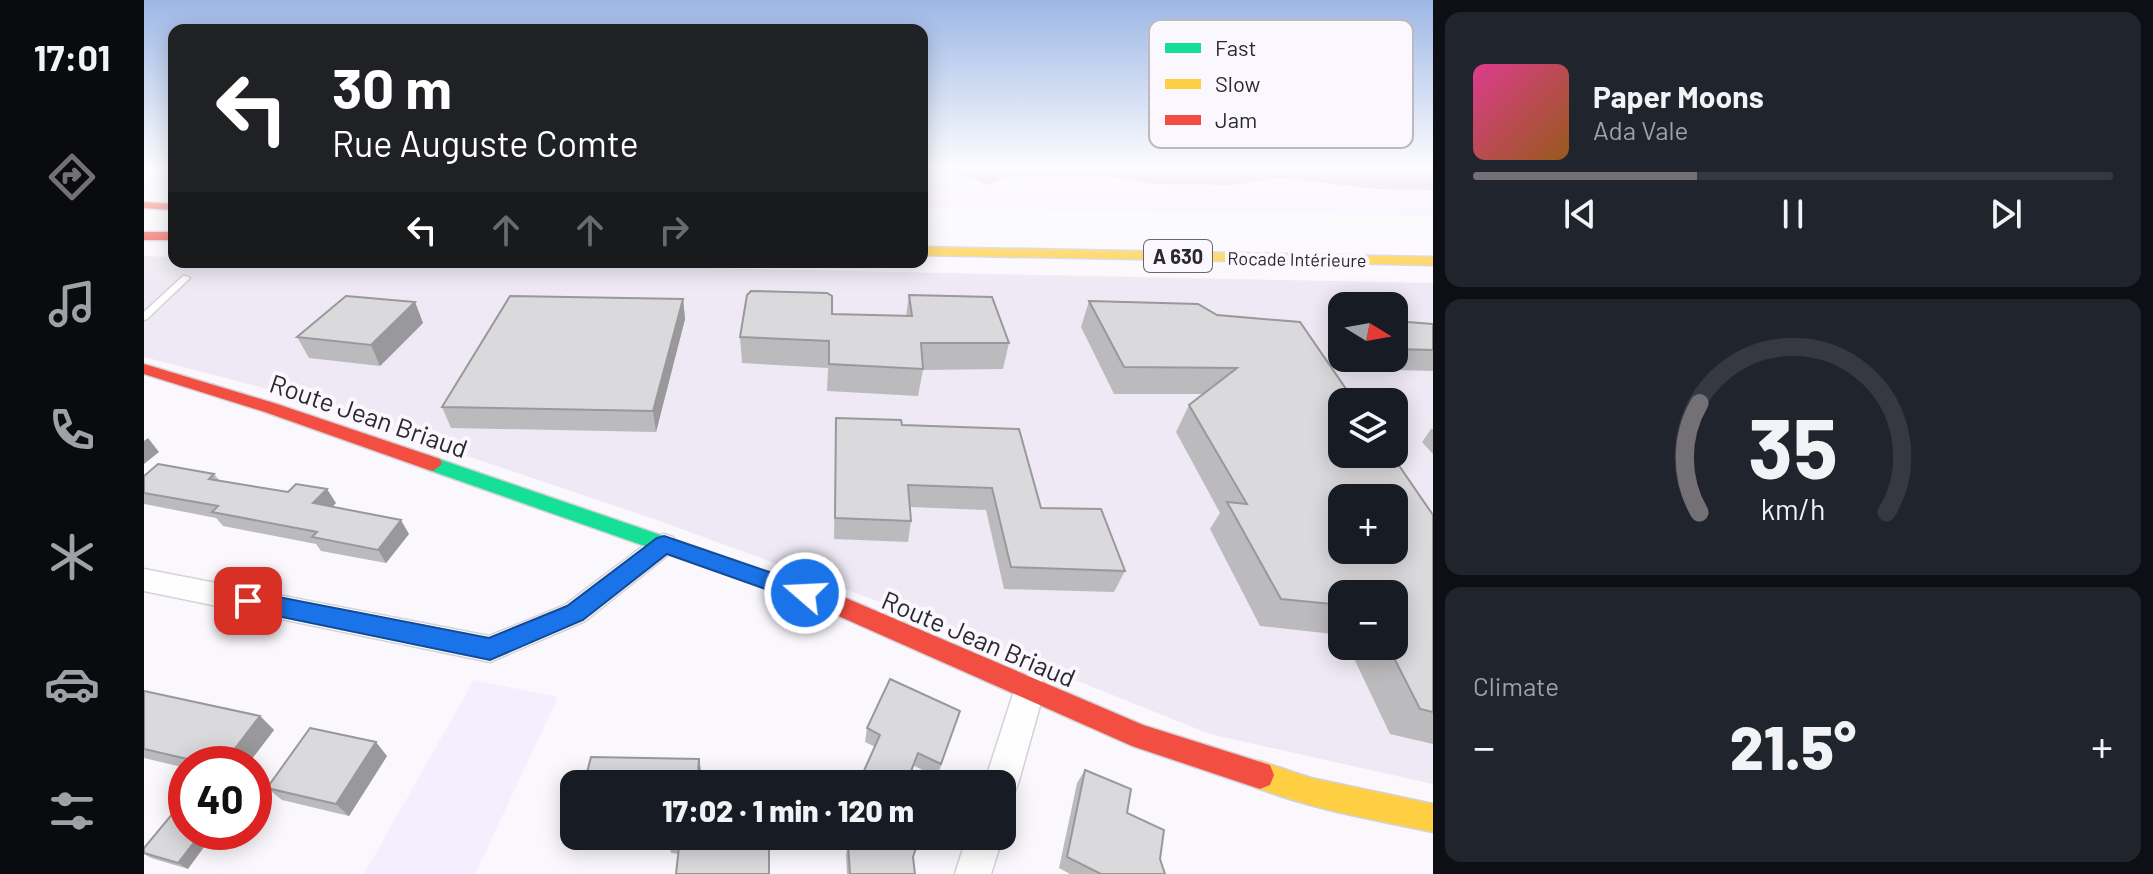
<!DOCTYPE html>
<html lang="en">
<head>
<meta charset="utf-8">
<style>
  :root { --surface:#171b24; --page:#20242c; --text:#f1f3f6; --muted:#9ea1a6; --line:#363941; --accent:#737175 }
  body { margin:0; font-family:Barlow,sans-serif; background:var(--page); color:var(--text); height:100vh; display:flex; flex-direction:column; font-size:30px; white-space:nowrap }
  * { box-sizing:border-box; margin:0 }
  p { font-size:26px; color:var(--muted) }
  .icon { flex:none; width:44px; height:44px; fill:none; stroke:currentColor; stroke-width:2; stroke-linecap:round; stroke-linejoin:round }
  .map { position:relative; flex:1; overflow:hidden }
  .panel { display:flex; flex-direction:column; gap:12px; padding:12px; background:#0d0f14; width:720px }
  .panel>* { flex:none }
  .top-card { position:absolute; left:24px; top:24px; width:760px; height:244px; border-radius:16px; box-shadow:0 4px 20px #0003; background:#202124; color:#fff; overflow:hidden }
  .needle { width:52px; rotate:101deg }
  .buttons { position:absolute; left:1184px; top:292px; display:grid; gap:16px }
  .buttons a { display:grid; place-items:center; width:80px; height:80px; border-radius:16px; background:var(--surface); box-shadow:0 4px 20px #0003; font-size:40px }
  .speed { position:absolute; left:24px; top:746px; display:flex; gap:16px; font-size:40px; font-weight:700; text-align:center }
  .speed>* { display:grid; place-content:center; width:104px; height:104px; border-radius:50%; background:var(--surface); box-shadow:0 4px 20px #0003; line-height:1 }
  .speed .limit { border:12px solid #d22; background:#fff; color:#111 }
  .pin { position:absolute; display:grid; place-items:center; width:68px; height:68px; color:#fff; margin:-34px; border-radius:16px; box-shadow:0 4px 12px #0006 }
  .me { position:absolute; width:88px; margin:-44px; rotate:289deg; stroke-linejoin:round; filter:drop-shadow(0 0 6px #0008) }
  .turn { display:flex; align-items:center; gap:28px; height:168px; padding:0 32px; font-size:36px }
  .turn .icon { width:104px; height:104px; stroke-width:2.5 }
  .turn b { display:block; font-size:56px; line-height:68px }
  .lanes { display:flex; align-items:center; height:76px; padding:0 32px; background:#0003; justify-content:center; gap:40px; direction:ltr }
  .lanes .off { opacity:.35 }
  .big { font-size:60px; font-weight:800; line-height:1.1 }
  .panel .widget { flex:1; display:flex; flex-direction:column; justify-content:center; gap:12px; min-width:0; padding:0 28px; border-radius:16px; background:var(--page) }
  .panel .dial { align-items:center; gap:0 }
  .dial svg { height:208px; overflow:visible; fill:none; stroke:var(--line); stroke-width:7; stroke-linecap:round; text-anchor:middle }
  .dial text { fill:var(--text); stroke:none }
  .song { display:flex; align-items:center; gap:24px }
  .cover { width:96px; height:96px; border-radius:12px; background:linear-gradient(135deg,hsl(330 70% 55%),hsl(30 70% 35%)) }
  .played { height:8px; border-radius:4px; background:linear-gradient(90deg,var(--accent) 35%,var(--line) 35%) }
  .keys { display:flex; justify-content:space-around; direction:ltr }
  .heat { display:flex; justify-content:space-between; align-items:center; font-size:44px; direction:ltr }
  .trip { position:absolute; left:416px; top:770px; width:456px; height:80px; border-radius:16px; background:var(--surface); box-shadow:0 4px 20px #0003; font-weight:800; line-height:80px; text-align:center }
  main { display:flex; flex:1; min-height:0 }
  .tabs { display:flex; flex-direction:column; width:144px; justify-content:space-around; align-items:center; background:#090b0e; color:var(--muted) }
  .tabs .icon { width:56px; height:56px }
  .tabs .current { color:var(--accent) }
  .tabs b { font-size:36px; color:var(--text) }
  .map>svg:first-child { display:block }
  .built { fill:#eee9f4; fill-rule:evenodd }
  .green { fill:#f4eefe }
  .water { fill:#ccbce2 }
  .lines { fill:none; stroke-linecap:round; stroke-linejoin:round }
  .lane-casing { stroke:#d4d2d6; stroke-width:3 }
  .street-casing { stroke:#d4d2d6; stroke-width:3 }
  .fast-casing { stroke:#d4d2d6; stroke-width:3 }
  .slow-casing { stroke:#d4d2d6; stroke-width:3 }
  .jam-casing { stroke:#d4d2d6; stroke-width:3 }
  .lane { fill:#fefeff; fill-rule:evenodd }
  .street { fill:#fefeff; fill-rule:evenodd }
  .fast { fill:#16e098; fill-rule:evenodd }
  .slow { fill:#ffcf43; fill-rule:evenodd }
  .jam { fill:#f24e42; fill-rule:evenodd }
  .wall { fill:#bbbbbd }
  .shaded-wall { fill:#99989a }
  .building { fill:#dad9dc; stroke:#99989a; stroke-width:2; fill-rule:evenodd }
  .route { fill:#1a73e8; stroke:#114b97; stroke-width:2 }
  .labels { text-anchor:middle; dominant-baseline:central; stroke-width:8; stroke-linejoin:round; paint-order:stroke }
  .far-street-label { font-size:18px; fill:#2a292c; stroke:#faf7fe }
  .shield { fill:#faf7fe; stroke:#68676b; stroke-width:2 }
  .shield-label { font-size:20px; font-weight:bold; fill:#2a292c }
  .near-street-label { font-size:26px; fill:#2a292c; stroke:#faf7fe }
  .key { fill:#faf7fe; stroke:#bcb9bf; stroke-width:2 }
  .key-label { font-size:22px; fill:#2a292c }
</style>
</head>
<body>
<main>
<nav class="tabs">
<b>17:01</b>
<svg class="icon current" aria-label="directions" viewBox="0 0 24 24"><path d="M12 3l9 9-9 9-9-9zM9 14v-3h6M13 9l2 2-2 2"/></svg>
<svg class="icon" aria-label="music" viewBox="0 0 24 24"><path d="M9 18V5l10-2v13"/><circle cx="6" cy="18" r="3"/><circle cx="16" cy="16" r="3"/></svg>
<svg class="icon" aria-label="phone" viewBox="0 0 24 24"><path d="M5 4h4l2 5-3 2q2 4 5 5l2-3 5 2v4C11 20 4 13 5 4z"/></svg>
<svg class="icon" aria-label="climate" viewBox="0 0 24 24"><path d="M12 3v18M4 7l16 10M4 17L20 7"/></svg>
<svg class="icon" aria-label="car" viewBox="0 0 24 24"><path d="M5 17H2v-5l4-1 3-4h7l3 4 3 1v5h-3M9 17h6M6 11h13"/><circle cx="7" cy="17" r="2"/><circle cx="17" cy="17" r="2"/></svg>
<svg class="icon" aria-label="filters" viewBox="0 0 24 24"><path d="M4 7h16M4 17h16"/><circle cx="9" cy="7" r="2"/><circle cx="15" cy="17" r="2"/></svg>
</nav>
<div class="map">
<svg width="1289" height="874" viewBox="0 0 1289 874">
  <rect width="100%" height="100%" fill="#faf8fd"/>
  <!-- built -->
  <path class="built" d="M0,256L30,257V262H266L1289,283V784L1066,734L747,606L513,520L127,390L0,357ZM1198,306H1250V358H1198ZM1198,402H1250V454H1198ZM1198,498H1250V550H1198ZM1198,594H1250V646H1198Z"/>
  <!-- green -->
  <path class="green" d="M778,166H1289V216L778,207Z
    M330,680L414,697L331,874H220Z"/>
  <!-- water -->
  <path class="water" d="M778,166H1289V190L1234,189L1135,178L1088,185L1010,184L966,177L881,176L863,177L843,185C813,170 812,172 778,171Z"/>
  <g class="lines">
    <!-- lane casing -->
    <g class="lane-casing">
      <path id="lane" d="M39,276H42L46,278L3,319L0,320V312Z"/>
    </g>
    <!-- street casing -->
    <g class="street-casing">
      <path id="street" d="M520,534L529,537L533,544L529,551L441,621L346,662L0,591V569L345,636L421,605L511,537Z
        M886,674L897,678L901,688L874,784L869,796L858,800V784H840L871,688L875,678Z
        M858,834L859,836L847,874H811L823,836Z"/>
    </g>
    <!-- fast casing -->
    <g class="fast-casing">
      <path id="fast" d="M289,457L645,579L648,585L645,591L637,594L282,469L280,464L282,459Z"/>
    </g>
    <!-- slow casing -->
    <g class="slow-casing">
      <path id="slow" d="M778,247L1289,257V265L778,255Z
        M1116,761L1167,778L1289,804V832C1228,819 1165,809 1106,785L1102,775L1106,765Z"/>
    </g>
    <!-- jam casing -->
    <g class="jam-casing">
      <path id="jam" d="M0,202L30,204V210L0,208Z
        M0,232H30V240H0Z
        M0,364L133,404L296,459L298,464L289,471L282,469L121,412L0,374Z
        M637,576L697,596L999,725L1126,765L1130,775L1126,785L1116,789L988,746L681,610L629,591L626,585L629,579Z"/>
    </g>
    <!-- lane -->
    <use href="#lane" class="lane"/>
    <!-- street -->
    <use href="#street" class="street"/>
    <!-- fast -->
    <use href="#fast" class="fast"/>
    <!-- slow -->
    <use href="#slow" class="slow"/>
    <!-- jam -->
    <use href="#jam" class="jam"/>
  </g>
  <!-- wall -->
  <path class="wall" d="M765,295L865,343L859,369L779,370L774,396L683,391L684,368L598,363L596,337L688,314L762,316Z
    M539,299L541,319L512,432L307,428L298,407Z
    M945,301L1054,304L1289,515V744L1246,734L1204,646H1250V594H1198V635L1116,626L1066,529L1076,513L1032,432L1045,405L1058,394H970L937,327Z
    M271,302L279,323L236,366L165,358L153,337Z
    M1250,321L1289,324V371L1218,369L1209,358H1250Z
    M692,418L758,425L897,508L981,571L970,592L860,589L842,510L766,507L767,521L764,542L690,539Z
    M1287,429H1289V454L1278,442Z
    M70,474L75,480L192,503L188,507L265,534L242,563L177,551L172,544L79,526L72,518L0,504V476Z
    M0,691L116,716L130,730L104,764H42V768L0,758Z
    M816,711L793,777L721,742L723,728Z
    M243,756L205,816L138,800L123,788Z
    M941,770L983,813L1016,859L1021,874H926L915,868L933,783Z
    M34,807L44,869L7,858L0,854V848Z
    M626,836L535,854L527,853L522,837Z
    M704,843L769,858L771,874H703L702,855Z"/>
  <!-- shaded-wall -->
  <path class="shaded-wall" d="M539,299L541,319L512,432L509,411Z
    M271,302L279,323L236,366L227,345Z
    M4,438L15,452L0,464V441Z
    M183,489L192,503L178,517L169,503Z
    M257,520L265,534L242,563L234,550Z
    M116,716L130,730L104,764H79Z
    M232,742L243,756L205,816L192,804Z
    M774,753L764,784H762Z
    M555,759L558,776L554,775Z
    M58,832H71L44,869L34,863Z"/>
  <!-- building -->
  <path class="building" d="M607,291L683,293L688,296V314L768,316L765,295L848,297L865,343H777L779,369L685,364V341L596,337L603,295Z
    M202,296L271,302L227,345L153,337Z
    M366,296L539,299L509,411L298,407Z
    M945,301L1054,304L1073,315L1156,322L1211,402H1198V454H1247L1289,515V712L1276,709L1244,646H1250V594H1198V605L1137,599L1083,502L1103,504L1045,405L1093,368L980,367ZM1198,498H1250V550H1198Z
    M1250,321L1289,324V350L1250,349Z
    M692,418L757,420L758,425L875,429L897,508L957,509L981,571L867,567L848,488L764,485L767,521L691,518Z
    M14,464L70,474L65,479L144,492L152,484L183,489L169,503L257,520L234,550L168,537L173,532L68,512L74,506L0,493V476Z
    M746,679L816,711L797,764L774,753L762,784H714L736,735L723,728Z
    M0,691L116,716L79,764H65L0,749Z
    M166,728L232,742L192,804L123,788Z
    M447,757L555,759L554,775L630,776V784H440Z
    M941,770L987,789L983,813L1020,830L1016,859L1021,874H957L923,857Z
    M34,807L42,809V832H58L34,863L0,853V848Z
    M522,836H625V874H532L536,838L522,837Z
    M707,836H776L769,857L771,874H706L704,843Z"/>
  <!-- sky -->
  <linearGradient id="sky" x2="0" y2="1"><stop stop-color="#9db7e6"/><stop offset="0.58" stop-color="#fdfcfe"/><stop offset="1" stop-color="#fdfcfe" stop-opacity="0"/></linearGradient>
  <rect width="1289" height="288" fill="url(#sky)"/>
  <!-- route -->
  <path class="route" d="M520,536L669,587L672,593L669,600L661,603L523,554L439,620L346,660L104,610L96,607L92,601L96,594L104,591L345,638L423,606L513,538Z"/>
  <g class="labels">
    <!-- far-street labels -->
    <g class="far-street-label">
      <text transform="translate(1153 259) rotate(1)">Rocade Intérieure</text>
    </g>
    <!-- shield labels -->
    <rect class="shield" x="1000" y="240" width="68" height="32" rx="6"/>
    <g class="shield-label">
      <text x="1034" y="256">A 630</text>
    </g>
    <!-- near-street labels -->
    <g class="near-street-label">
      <text transform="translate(225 415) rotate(19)">Route Jean Briaud</text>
      <text transform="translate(835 638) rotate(23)">Route Jean Briaud</text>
    </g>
  </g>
  <!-- legend -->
  <rect x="1005" y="20" width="264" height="128" rx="12" class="key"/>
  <rect x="1021" y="43" width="36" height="10" fill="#16e098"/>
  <rect x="1021" y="79" width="36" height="10" fill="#ffcf43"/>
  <rect x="1021" y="115" width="36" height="10" fill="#f24e42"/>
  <g class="key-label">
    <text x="1071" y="56">Fast</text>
    <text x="1071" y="92">Slow</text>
    <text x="1071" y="128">Jam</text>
  </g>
</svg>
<div class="buttons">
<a><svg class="needle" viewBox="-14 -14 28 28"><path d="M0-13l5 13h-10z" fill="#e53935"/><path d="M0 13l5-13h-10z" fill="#9ea1a6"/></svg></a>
<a><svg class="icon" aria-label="layers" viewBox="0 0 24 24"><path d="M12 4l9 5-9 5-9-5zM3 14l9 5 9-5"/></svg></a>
<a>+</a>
<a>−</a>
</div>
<div class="speed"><div class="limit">40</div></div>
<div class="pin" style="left:104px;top:601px;background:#d93025"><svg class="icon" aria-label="arrive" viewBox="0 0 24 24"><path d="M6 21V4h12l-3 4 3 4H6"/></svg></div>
<svg class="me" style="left:661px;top:593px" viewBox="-20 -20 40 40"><circle r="17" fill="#1a73e8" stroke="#fff" stroke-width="3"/><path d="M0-11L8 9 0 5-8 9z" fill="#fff"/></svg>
<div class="trip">17:02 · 1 min · 120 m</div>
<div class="top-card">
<div class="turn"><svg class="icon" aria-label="left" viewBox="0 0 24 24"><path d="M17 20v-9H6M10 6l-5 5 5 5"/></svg><div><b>30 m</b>Rue Auguste Comte</div></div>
<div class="lanes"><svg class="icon" aria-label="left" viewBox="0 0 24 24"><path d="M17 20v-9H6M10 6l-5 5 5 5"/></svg><svg class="icon off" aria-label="ahead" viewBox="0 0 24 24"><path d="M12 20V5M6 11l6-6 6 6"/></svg><svg class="icon off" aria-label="ahead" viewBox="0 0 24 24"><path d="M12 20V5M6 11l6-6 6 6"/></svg><svg class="icon off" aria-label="right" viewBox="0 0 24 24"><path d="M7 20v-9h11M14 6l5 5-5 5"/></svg></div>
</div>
</div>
<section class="panel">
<div class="widget">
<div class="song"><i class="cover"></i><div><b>Paper Moons</b><p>Ada Vale</p></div></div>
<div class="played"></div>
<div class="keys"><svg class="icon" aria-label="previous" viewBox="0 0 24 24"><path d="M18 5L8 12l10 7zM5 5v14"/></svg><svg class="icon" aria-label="pause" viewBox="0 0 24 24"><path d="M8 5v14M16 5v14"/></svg><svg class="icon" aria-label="next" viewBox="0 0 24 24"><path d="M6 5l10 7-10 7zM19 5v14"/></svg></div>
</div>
<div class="widget dial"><svg viewBox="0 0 100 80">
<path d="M14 69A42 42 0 1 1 86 69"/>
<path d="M14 69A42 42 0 0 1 14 27" stroke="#737175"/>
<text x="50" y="56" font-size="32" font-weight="700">35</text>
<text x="50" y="72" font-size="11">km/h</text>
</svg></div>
<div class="widget"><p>Climate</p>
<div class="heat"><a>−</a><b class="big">21.5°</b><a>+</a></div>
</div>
</section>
</main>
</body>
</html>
